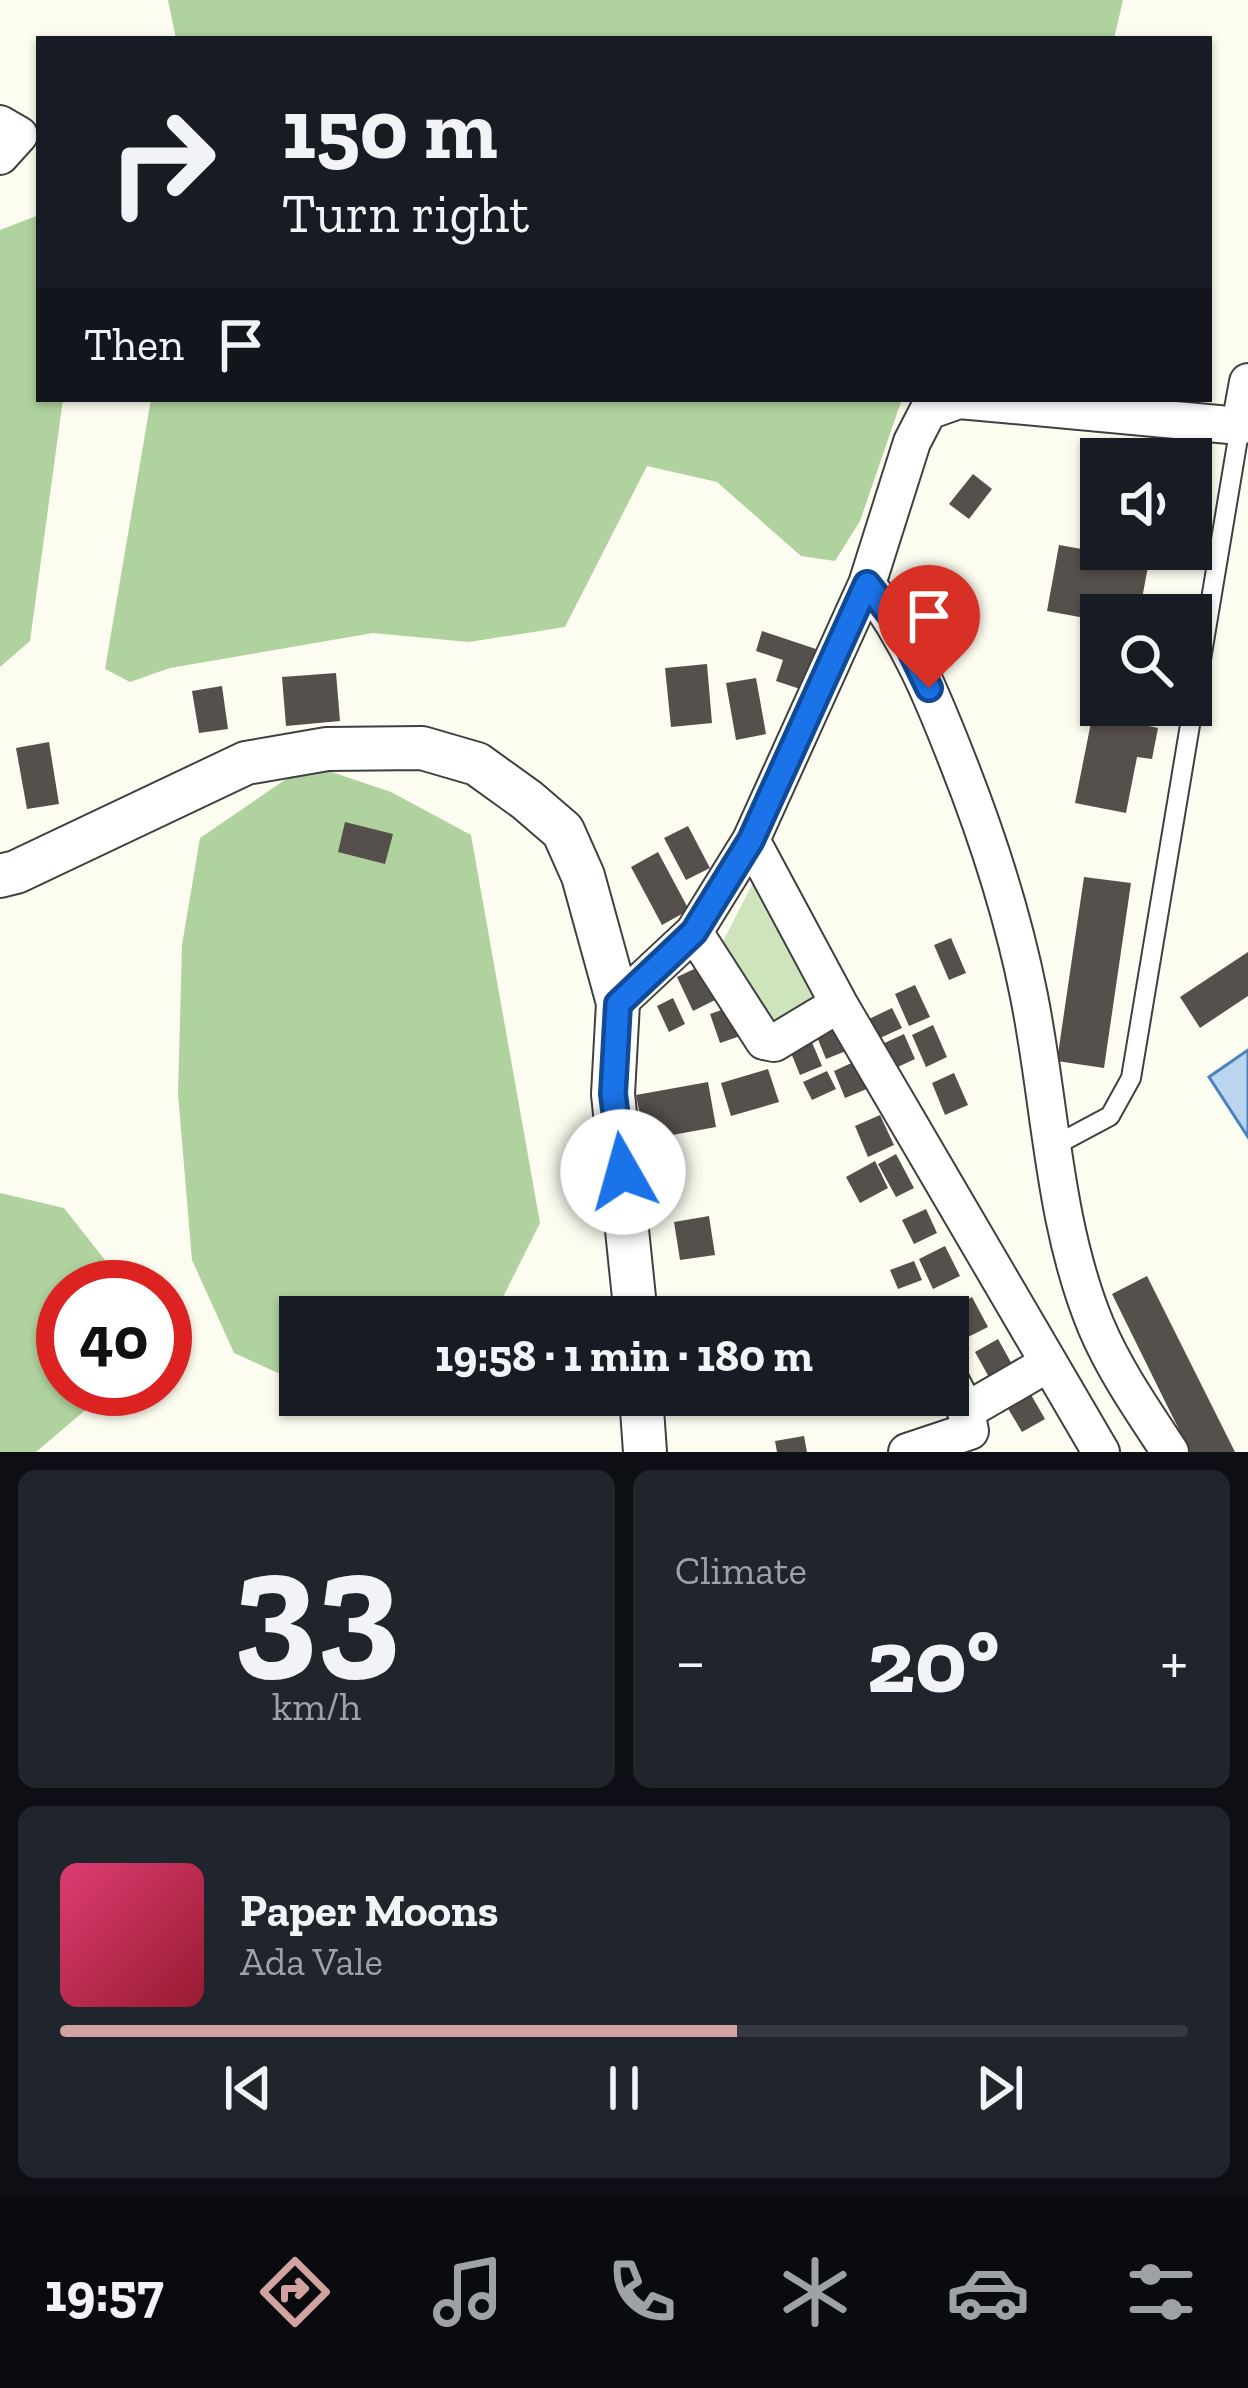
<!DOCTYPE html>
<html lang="en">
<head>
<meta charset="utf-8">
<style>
  :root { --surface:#171b24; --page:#20242c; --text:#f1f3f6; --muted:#9ea1a6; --line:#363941; --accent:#d2a2a0 }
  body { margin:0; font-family:"Zilla Slab",serif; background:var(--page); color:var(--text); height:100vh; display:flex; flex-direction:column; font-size:45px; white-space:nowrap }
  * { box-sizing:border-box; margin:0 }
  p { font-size:39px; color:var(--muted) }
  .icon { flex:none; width:66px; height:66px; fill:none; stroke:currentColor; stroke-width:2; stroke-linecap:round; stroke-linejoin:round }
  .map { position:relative; height:1452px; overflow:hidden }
  .side { display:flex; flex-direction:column; gap:18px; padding:18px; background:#0d0f14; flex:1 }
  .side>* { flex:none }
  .banner { position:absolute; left:36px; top:36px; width:1176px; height:366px; border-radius:0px; box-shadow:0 3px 9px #0004; background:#171b24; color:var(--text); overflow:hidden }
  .buttons { position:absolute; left:1080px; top:438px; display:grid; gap:24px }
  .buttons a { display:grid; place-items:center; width:132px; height:132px; border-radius:0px; background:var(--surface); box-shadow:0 3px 9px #0004; font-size:60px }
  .speed { position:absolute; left:36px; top:1260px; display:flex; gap:24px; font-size:60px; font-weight:700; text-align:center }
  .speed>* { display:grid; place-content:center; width:156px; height:156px; border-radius:50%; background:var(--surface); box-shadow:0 3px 9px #0004; line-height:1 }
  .speed .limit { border:18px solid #d22; background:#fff; color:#111 }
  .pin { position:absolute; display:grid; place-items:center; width:102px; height:102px; color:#fff; margin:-123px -51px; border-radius:50% 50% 50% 0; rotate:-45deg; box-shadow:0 0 12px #0007 }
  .pin .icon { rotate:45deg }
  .me { position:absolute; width:132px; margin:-66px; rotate:353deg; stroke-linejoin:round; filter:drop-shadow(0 0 9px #0008) }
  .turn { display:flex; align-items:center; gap:42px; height:252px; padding:0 48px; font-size:54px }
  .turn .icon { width:156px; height:156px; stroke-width:2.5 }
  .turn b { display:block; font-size:84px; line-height:102px }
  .then { display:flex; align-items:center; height:114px; padding:0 48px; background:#0003; gap:24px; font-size:45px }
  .big { font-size:90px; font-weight:700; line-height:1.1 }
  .side .widget { flex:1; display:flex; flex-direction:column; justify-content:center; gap:18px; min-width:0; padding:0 42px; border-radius:18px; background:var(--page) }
  .side .dial { align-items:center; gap:0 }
  .dial b { font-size:156px; line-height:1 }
  .song { display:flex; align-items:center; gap:36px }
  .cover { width:144px; height:144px; border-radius:18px; background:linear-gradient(135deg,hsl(340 70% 55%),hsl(350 70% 35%)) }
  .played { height:12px; border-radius:6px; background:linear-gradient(90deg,var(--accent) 60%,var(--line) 60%) }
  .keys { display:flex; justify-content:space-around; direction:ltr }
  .heat { display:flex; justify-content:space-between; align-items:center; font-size:66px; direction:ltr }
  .side .tiles { flex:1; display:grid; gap:18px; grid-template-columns:1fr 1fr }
  .widget:last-child { grid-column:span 2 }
  .trip { position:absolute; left:279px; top:1296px; width:690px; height:120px; border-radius:0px; background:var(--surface); box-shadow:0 3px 9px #0004; font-weight:700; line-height:120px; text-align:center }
  .dock { display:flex; height:192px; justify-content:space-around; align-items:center; background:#090b0e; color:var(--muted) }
  .dock .icon { width:84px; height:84px }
  .dock .on { color:var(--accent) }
  .dock b { font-size:54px; color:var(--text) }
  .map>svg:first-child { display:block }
  .green { fill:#cde4bd }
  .forest { fill:#b0d29f }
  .water { fill:#bad5ee; stroke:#4a82bd; stroke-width:3 }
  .building { fill:#55504b }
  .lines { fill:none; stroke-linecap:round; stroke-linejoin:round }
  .service-casing { stroke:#404040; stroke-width:22 }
  .minor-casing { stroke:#404040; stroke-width:40 }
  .tertiary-casing { stroke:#404040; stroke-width:46 }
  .service { stroke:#fff; stroke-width:18 }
  .minor { stroke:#fff; stroke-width:36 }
  .tertiary { stroke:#fff; stroke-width:42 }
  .route-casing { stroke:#114b97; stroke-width:30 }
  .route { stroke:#1a73e8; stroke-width:21 }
</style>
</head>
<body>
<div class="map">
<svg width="1248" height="1452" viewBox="0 0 1248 1452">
  <rect width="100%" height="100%" fill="#fdfcf0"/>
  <!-- green -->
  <path class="green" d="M756,877L820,1000L774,1036L718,951Z"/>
  <!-- forest -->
  <path class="forest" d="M168,0H1123L1114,39H176Z
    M39,215V399H63L30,641L0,667V230Z
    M151,399H902L860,521L835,561L801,556L717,482L647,466L565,627L469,642L373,633L170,668L130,682L105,669Z
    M308,764L391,792L471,835L540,1223L493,1317H300V1383L234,1353L192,1260L178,1094L182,945L200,838Z
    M0,1193L64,1208L105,1260L107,1287H63V1389H110L36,1452H0Z"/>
  <!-- water -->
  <path class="water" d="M1248,1050V1137L1209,1077Z"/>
  <!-- building -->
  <path class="building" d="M973,474L992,489L969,519L949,504Z
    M1059,545L1149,561L1139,615H1101V621L1047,611Z
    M762,631L819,650L806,691L776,681L783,660L756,651Z
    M707,664L712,723L671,727L665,668Z
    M336,673L340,721L286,726L282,677Z
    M756,678L766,734L736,740L726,683Z
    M1099,682L1101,705H1143L1139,724L1158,728L1152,759L1137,757L1126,813L1075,803Z
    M222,686L228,729L199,733L192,691Z
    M49,742L59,804L27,809L16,748Z
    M345,822L393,834L385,864L338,852Z
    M688,826L710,868L686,880L664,838Z
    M658,852L689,910L662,925L631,867Z
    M1084,877L1131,883L1104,1068L1057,1061Z
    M951,938L966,973L949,980L934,945Z
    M1248,952V996L1200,1028L1180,997Z
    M707,963L723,996L693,1011L677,977Z
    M915,985L930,1017L909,1026L895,994Z
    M673,998L685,1024L669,1032L657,1006Z
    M736,1005L746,1034L720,1043L710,1014Z
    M892,1008L902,1028L878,1039L869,1019Z
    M835,1024L846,1051L826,1059L815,1032Z
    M933,1025L947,1057L926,1067L912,1035Z
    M808,1033L822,1066L800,1075L787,1043Z
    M904,1034L915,1059L889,1071L878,1046Z
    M858,1060L869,1088L845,1098L834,1071Z
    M768,1069L779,1102L731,1116L721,1083Z
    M827,1071L836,1089L812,1100L803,1082Z
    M954,1073L968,1105L945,1115L932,1083Z
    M708,1082L716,1127L645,1140L636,1095Z
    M880,1115L894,1145L868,1157L855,1126Z
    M896,1154L914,1188L896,1197L878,1164Z
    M875,1161L888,1188L860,1203L846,1177Z
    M926,1209L937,1233L914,1244L902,1220Z
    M709,1216L715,1255L680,1260L674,1222Z
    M945,1246L960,1276L933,1289L919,1259Z
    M914,1261L922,1280L898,1289L890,1270Z
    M1147,1276L1235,1452H1190L1112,1294Z
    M972,1297L988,1327L968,1337L952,1307Z
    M954,1314L969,1345L948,1356V1317Z
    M998,1339L1013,1366L990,1379L975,1352Z
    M1030,1393L1045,1419L1022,1432L1007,1407Z
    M877,1395H913L916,1401L886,1414Z
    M804,1436L807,1452H777L775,1441Z"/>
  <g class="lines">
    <!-- service casing -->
    <g class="service-casing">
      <path id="service" d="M1052,1147L1110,1116L1131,1078L1240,426"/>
    </g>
    <!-- minor casing -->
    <g class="minor-casing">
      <path id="minor" d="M0,124L19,135L0,156
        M867,584C909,639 933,698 958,762C988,838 1013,915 1029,996C1051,1106 1053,1222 1096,1326C1115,1371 1143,1411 1170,1452
        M751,840L839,1004L1101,1452
        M694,932L764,1041L774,1043L839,1004
        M618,1003L694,932L751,840L867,584L912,442L928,411L959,400L1240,426L1248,382
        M948,1376L966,1411
        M907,1452L970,1431L966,1411L1049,1363"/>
    </g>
    <!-- tertiary casing -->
    <g class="tertiary-casing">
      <path id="tertiary" d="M0,876L16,872L246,763L327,749L422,748L477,764L527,800L563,831L583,876L618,1003L613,1094L636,1317
        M641,1395L645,1452"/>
    </g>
    <!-- service -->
    <use href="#service" class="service"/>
    <!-- minor -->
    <use href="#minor" class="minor"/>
    <!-- tertiary -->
    <use href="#tertiary" class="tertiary"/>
  </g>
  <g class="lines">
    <!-- route casing -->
    <g class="route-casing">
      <path id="route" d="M623,1172L613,1094L618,1004L694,932L751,840L867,584L898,624L929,688"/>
    </g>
    <!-- route -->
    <use href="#route" class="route"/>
  </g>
</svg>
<div class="buttons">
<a><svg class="icon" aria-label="sound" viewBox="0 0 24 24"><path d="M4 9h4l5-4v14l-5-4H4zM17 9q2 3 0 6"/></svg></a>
<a><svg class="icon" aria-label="search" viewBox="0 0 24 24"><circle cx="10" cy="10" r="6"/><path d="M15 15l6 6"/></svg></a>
</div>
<div class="speed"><div class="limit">40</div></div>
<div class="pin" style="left:929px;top:688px;background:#d93025"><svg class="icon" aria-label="arrive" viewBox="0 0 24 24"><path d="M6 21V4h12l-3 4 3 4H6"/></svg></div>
<svg class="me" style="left:623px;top:1172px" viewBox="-20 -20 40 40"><circle r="19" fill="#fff"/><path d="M0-13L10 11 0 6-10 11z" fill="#1a73e8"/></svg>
<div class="trip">19:58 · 1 min · 180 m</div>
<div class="banner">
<div class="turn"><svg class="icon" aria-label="right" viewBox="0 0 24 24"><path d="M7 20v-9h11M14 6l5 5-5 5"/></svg><div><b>150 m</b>Turn right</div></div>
<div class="then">Then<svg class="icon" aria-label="arrive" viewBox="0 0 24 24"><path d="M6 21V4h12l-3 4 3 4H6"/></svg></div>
</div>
</div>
<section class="side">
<div class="tiles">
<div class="widget dial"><b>33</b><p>km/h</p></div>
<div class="widget"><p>Climate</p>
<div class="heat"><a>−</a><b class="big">20°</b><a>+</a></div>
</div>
<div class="widget">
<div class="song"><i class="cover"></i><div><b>Paper Moons</b><p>Ada Vale</p></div></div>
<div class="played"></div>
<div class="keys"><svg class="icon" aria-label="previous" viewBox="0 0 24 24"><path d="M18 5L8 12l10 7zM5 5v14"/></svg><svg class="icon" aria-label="pause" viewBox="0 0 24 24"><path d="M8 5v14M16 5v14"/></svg><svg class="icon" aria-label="next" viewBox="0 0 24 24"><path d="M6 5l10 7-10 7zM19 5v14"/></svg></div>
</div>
</div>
</section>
<nav class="dock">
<b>19:57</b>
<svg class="icon on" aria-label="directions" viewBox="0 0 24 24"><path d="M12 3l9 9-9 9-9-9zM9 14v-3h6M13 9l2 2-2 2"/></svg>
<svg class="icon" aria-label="music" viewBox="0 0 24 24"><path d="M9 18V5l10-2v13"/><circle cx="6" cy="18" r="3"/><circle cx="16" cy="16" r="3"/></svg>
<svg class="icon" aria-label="phone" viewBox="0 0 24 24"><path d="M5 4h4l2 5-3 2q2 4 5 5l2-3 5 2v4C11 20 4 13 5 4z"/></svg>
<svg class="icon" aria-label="climate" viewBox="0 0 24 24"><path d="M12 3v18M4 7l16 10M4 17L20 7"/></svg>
<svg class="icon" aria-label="car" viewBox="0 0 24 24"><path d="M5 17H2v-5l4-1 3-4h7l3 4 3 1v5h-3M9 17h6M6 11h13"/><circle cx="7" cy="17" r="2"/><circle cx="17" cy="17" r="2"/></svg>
<svg class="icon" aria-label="filters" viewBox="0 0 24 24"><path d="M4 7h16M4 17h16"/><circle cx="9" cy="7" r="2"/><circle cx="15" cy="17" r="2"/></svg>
</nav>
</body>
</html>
